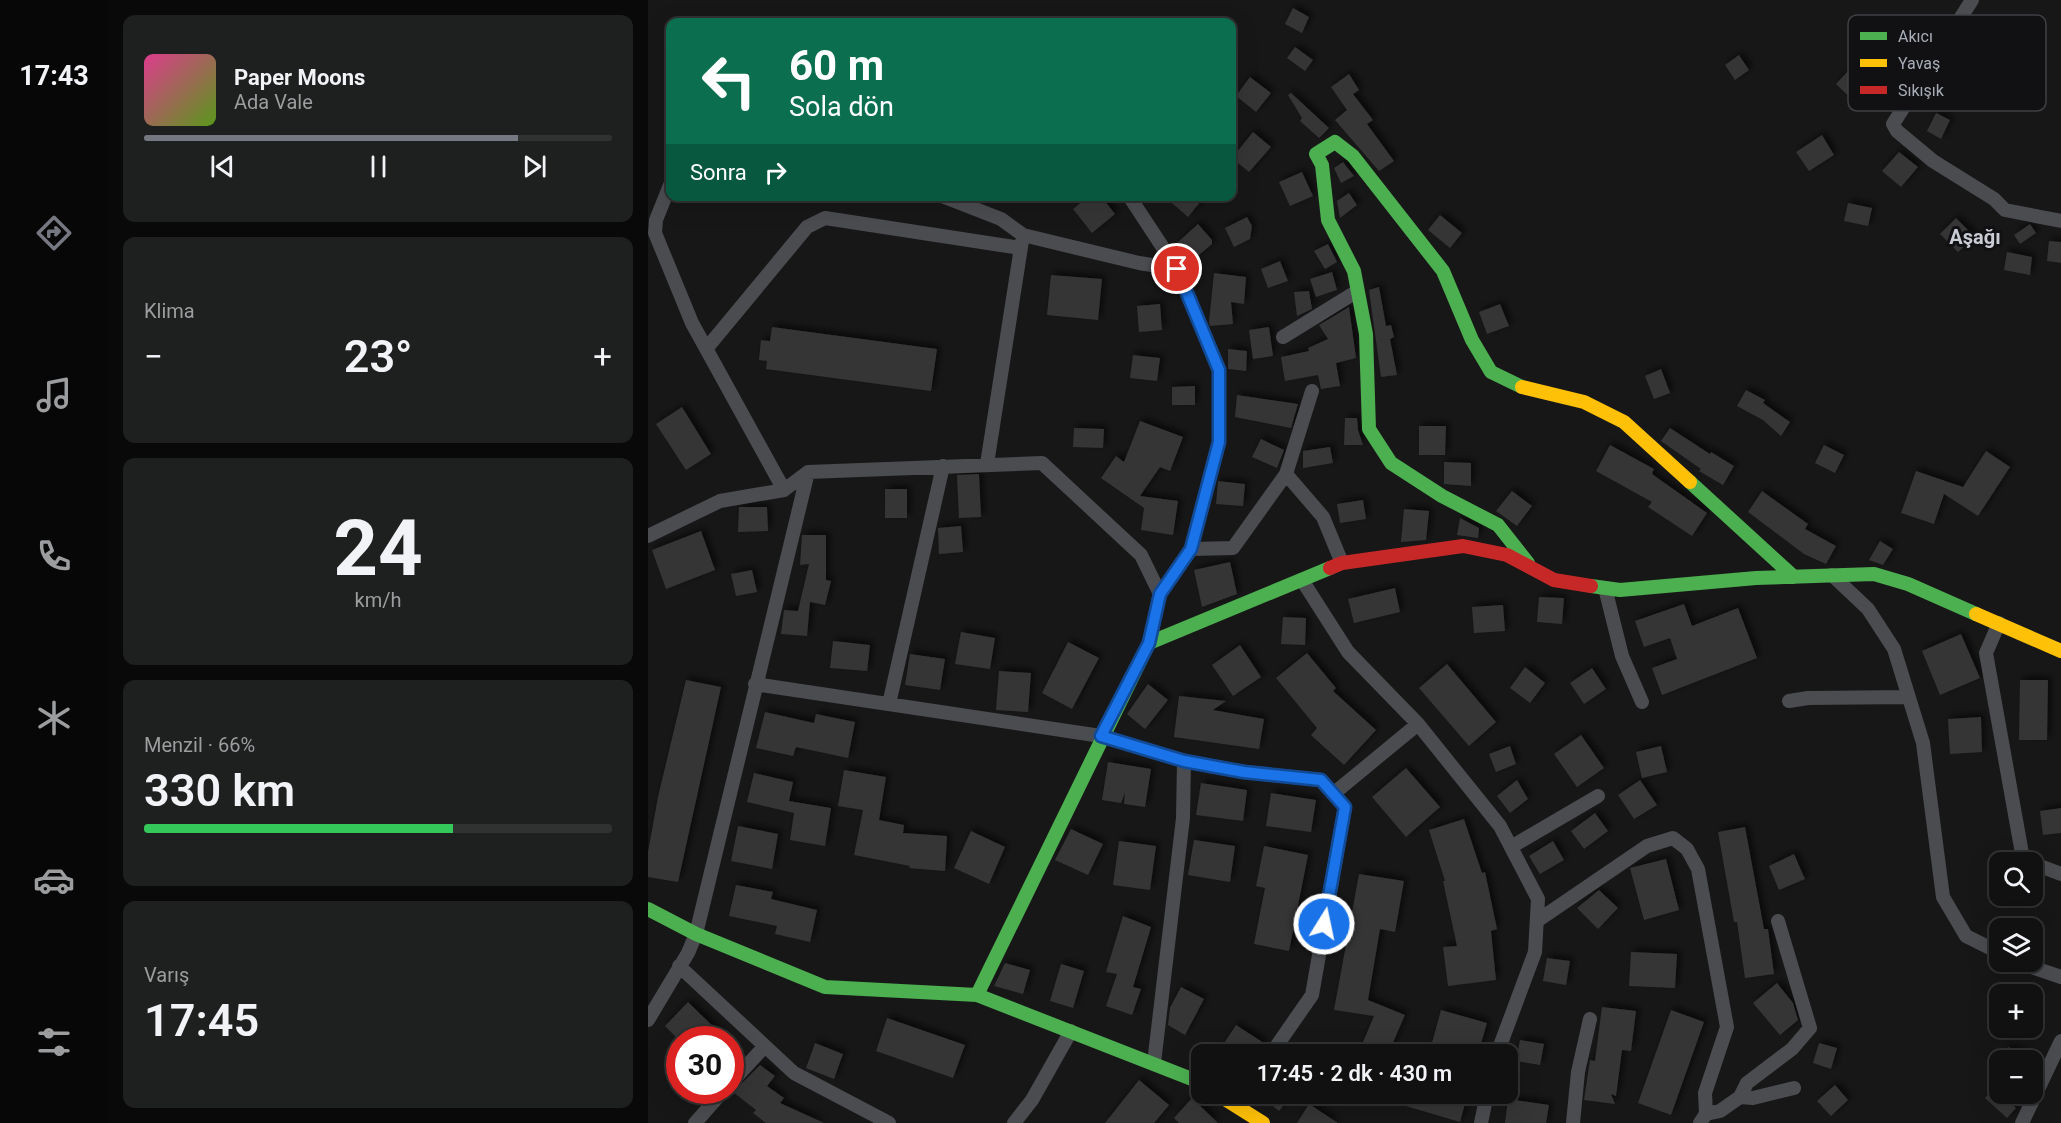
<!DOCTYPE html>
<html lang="tr">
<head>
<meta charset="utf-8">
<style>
  :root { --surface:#111; --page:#1e1f1f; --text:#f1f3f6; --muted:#9c9d9f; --line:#303131; --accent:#757880 }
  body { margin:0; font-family:Roboto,sans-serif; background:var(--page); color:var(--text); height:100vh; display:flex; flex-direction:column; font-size:22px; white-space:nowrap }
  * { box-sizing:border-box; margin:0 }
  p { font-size:20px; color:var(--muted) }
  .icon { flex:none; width:33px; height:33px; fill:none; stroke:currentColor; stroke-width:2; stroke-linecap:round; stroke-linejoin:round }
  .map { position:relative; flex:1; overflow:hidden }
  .side { display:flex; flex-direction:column; gap:15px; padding:15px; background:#090909; width:540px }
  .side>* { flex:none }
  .top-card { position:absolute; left:18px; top:18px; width:570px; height:183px; border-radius:12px; box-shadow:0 6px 24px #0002,0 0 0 2px var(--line); background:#0b6e4f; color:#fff; overflow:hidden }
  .tools { position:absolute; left:1341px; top:852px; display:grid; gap:12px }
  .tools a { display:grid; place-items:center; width:54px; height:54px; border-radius:12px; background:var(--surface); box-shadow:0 6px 24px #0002,0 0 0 2px var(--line); font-size:30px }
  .speed { position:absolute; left:18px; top:1026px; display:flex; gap:12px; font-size:30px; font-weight:700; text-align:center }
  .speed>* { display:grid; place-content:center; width:78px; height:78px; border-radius:50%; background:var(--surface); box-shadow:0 6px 24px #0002,0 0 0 2px var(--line); line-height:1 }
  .speed .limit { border:9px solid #d22; background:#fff; color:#111 }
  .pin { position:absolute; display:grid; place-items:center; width:51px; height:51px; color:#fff; margin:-26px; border:3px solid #fff; border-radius:50%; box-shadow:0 2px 6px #0007 }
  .me { position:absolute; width:66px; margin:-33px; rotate:10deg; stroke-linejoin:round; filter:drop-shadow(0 0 4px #0008) }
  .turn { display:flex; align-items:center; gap:21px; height:126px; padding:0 24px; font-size:27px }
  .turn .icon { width:78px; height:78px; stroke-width:2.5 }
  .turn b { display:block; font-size:42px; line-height:51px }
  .then { display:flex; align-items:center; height:57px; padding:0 24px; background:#0003; gap:12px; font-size:22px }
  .big { font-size:45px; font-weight:600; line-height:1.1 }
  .side .widget { flex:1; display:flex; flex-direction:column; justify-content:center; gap:9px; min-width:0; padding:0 21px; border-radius:12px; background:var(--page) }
  .side .dial { align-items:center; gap:0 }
  .dial b { font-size:78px; line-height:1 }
  .song { display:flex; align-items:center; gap:18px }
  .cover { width:72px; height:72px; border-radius:9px; background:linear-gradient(135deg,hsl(330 70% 55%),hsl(90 70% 35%)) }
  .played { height:6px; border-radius:3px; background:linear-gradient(90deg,var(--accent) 80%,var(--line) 80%) }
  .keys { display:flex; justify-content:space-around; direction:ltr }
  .heat { display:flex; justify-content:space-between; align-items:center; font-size:33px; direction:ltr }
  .charge { height:9px; border-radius:4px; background:linear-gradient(90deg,#34c759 66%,var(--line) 0) }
  .trip { position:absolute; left:543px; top:1044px; width:327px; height:60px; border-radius:12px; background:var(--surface); box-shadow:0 6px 24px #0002,0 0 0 2px var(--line); font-weight:600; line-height:60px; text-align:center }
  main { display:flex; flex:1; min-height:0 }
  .tab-bar { display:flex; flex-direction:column; width:108px; justify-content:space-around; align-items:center; background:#070707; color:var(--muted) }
  .tab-bar .icon { width:42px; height:42px }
  .tab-bar .on { color:var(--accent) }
  .tab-bar b { font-size:27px; color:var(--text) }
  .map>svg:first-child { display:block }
  .building { fill:#353536; filter:url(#shadow) }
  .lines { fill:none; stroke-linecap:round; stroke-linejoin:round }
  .street { stroke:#4b4c50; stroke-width:14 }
  .fast { stroke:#4caf50; stroke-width:14 }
  .slow { stroke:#ffc107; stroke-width:14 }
  .jam { stroke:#c62828; stroke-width:14 }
  .route-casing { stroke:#114b97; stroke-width:15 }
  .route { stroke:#1a73e8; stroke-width:10 }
  .labels { text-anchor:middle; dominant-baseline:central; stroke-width:6; stroke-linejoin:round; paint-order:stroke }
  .neighbourhood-label { font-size:20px; font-weight:bold; fill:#c9ccd4; stroke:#111113 }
  .key { fill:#111113; stroke:#3e4045; stroke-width:1.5 }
  .key-label { font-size:16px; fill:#a8adb8 }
</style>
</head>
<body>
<main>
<nav class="tab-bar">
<b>17:43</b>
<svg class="icon on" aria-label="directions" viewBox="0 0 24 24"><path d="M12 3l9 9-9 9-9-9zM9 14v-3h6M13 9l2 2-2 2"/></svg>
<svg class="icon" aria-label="music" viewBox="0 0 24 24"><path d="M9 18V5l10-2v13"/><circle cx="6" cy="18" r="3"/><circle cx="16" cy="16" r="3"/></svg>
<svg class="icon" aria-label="phone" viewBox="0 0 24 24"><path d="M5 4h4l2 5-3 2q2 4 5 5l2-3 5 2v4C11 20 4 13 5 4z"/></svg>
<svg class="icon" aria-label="climate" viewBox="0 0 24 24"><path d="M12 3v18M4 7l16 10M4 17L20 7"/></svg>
<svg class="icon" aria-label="car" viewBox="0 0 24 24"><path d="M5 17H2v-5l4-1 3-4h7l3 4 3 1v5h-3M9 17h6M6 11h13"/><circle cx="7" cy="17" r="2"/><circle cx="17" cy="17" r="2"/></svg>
<svg class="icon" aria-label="filters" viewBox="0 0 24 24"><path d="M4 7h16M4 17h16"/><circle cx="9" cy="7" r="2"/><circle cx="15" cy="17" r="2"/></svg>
</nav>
<section class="side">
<div class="widget">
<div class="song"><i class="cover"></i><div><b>Paper Moons</b><p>Ada Vale</p></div></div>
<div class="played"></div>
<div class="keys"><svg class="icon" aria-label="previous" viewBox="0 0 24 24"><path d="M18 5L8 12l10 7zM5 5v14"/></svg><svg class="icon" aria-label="pause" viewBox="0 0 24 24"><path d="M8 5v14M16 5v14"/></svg><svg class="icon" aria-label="next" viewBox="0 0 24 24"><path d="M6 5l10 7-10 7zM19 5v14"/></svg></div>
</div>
<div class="widget"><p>Klima</p>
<div class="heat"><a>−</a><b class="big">23°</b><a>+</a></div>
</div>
<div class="widget dial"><b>24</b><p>km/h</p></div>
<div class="widget"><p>Menzil · 66%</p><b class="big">330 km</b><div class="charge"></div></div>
<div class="widget"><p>Varış</p><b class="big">17:45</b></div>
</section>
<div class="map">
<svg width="1413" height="1123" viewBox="0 0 1413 1123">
  <defs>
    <filter id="shadow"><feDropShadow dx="3.5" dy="-3.5" stdDeviation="3" flood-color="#0009"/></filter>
  </defs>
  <rect width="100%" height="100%" fill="#171717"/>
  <!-- building -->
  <path class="building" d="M645,8L661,17L654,33L637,24Z
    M647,47L665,60L657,71L639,58Z
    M1091,55L1101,70L1087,80L1077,65Z
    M1202,69L1228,94L1214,109L1188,84Z
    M701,74L711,90L705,94L725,120L719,124L746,161L731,171L687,120L699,110L683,87Z
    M602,77L623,93L608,112L588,96Z
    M643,93L681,128L671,138L652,121L654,118L640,95Z
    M1288,113L1302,120L1293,139L1279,131Z
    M605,132L623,147L601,172L584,158Z
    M1174,135L1186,155L1161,171L1148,152Z
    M1251,152L1270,167L1253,187L1234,171Z
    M695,162L706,176L693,183L686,168Z
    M654,172L665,196L642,206L631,182Z
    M701,193L709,205L692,218L689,201Z
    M441,196H453L467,214L444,233L425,209Z
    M516,196H557L540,217Z
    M1200,203L1224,208L1220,226L1196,221Z
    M792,215L814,233L802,248L780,230Z
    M599,217L604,226L602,239L586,247L577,228Z
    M1308,218L1327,237L1310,252L1292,234Z
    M550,224L564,240V244L544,261L529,243Z
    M1382,224L1388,233L1372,244L1366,235Z
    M1401,241L1413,242V263L1399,261Z
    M680,244L689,262L677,269L666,251Z
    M1359,252L1384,257L1382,275L1356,270Z
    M632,261L640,281L620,288L613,269Z
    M684,272L689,290L668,297L662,279Z
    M566,273L598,277L596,304L583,302L585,324L562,326L561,322Z
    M403,275L454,279L450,320L399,315Z
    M731,287L738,326L743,325L746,337L742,339L749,375L733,377L721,290Z
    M661,291L664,309L649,316L646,292Z
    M512,304L514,330L491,332L489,306Z
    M852,304L861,326L839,334L831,312Z
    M701,307L708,358L688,363L692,386L673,389L670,375L637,381L633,357L661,351L660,348L680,339L671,325Z
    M124,327L289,349L283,391L118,369L119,361L111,360L113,340L122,341Z
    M621,327L625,356L605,359L601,330Z
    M580,349L599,351L598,371L580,369Z
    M485,355L512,358L509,381L482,378Z
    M1013,369L1022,393L1006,399L997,376Z
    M547,386V405H524V387Z
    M1098,390L1117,400L1115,403L1142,422L1133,436L1115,420L1089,406Z
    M589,395L650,404L643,428L587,417Z
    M34,407L63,454L38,470L8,424Z
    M697,418H709L710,430L715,445H696Z
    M492,421L535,437L522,471L512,467L492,496L530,501L525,535L493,530L496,508L453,478L468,456L476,462Z
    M771,426H798L797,455H771Z
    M426,428L456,429L455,448L425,447Z
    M1022,428L1062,454L1063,452L1086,466L1075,485L1051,471L1053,469L1013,441Z
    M613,439L636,450L629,468L604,457Z
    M962,445L1006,469L1004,474L1059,513L1044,536L1000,507L1004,502L948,471Z
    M1176,445L1196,455L1187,473L1167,463Z
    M682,447L685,463L655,468V451Z
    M1338,451L1362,467L1330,516L1296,494L1286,524L1253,513L1268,471L1315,487Z
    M796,462L823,463V486L796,484Z
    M331,474L333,517L311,518L309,475Z
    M570,481L597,484L595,506L568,504Z
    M237,489H259V518H237Z
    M864,491L884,506L869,526L848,511Z
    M1114,491L1160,524L1157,529L1188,546L1178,564L1156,554L1100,512Z
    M715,500L718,519L692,523L689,504Z
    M91,507H119L120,531L90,532Z
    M756,509L781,511L778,540L753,542Z
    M812,518L831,528L830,538L809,535Z
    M313,526L315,552L291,554L290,528Z
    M53,531L67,570L18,589L4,550Z
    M154,535H178V580L183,581L177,605L162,602L159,636L133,634L136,610L150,611L161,564L152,565Z
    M1232,541L1245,549L1235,565L1221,560Z
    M582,562L589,594L554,607L546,570Z
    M104,570L109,592L88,596L83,574Z
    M747,588L752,612L706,623L700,599Z
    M891,597L916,598L914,624L889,622Z
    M1036,604L1044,626L1090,608L1109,658L1014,695L1004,668L1029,659L1022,638L996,647L987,621Z
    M855,605L857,631L826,633L824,607Z
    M635,617L658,618L657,645L633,644Z
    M313,632L347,638L342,669L307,664Z
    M1313,634L1332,678L1292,695L1274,651Z
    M185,641L222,645L219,671L182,668Z
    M420,642L451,658L424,709L394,693Z
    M592,645L613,677L585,696L564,665Z
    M659,653L688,688L685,691L728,730L696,765L663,735L669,728L628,678Z
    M262,654L297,659L292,690L257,685Z
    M799,664L848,722L821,746L771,688Z
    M877,667L897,683L882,703L862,688Z
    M944,668L958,689L936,704L922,683Z
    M351,671L383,673L380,712L348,710Z
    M38,680L73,687L30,882L0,877V852L10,797Z
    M1372,680H1400L1399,740H1371Z
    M500,684L520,700L497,729L479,714Z
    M531,696L578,701L565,710L616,719L611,749L526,737Z
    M117,712L166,723L168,714L207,722L200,758L148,747L145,756L108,748Z
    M1333,717L1334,752L1302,754L1300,719Z
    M933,735L956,768L929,787L906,754Z
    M862,746L868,764L848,772L841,754Z
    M1013,746L1019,772L994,778L988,752Z
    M460,762L503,769L497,807L476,804L477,793L473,803L454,800Z
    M758,768L792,807L758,837L724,797Z
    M196,770L238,777L231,820L256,825L255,833L299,836L297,871L261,868L262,866L206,855L215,810L190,806Z
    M106,773L145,782L141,801L183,808L177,846L142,840L146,813L99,802Z
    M869,780L880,799L862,813L849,796Z
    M992,780L1009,805L986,819L970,795Z
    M553,783L599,790L595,821L548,815Z
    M623,793L668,800L663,832L618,826Z
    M1413,808V833L1395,835L1392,811Z
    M947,813L960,831L936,849L923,831Z
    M816,819L834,873L837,872L849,929L843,931L848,980L800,986L795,947L809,946L795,881H797L781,830Z
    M90,826L130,834L124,869L83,861Z
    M1097,827L1116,929H1120L1126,974L1097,978L1089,922H1086L1070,832Z
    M423,829L455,844L440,875L407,860Z
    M323,831L357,847L341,884L306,868Z
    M546,840L587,846L582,882L540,875Z
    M471,841L508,846L502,890L465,885Z
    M905,841L916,860L892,874L881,856Z
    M616,846L660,855L641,951L606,944L617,888L608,886Z
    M1146,854L1157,879L1131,890L1121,866Z
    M1018,859L1031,910L996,920L982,868Z
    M711,874L756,881L747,932L732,929L720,1000L757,1015L740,1054H710L726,1016L686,1010Z
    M88,885L125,892L123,899L169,910L162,942L127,934L129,926L81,916Z
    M951,890L970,908L950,929L929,908Z
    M475,916L503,927L485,987L493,989L484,1015L458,1006L469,974L458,972Z
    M983,952L1029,954L1027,988L981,986Z
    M899,958L922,961L918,985L895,981Z
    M357,963L382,970L375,994L346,986Z
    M413,964L436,971L425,1008L402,1001Z
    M1129,983L1145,1003L1150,1020L1132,1035L1105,1003Z
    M533,987L556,999L537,1035L520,1025L522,1008Z
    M40,1002L79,1040H31L17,1026Z
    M954,1007L988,1011L983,1051L974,1050L968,1096L963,1094L967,1104L936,1100L942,1060L947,1061Z
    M793,1010L839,1023L830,1054H781Z
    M1023,1010L1056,1022L1023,1115L990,1103Z
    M239,1018L317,1045L305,1078L228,1051Z
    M588,1025L616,1043L609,1054H569Z
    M872,1040L896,1044L892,1065L868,1061Z
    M167,1043L195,1054L186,1079L158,1068Z
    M1171,1043L1189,1048L1183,1069L1165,1063Z
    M1360,1047L1393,1060H1354Z
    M112,1065L127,1076L119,1086L136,1098L132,1103L176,1123H118L105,1113L108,1110L85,1092Z
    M491,1080L521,1105L506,1123H457Z
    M1352,1081V1094L1368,1108L1359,1118L1337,1098Z
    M1187,1085L1200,1100L1183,1116L1169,1101Z
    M610,1094H630L639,1101L631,1111Z
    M754,1094H796L818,1100L812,1122L751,1104Z
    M544,1098L570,1123H531L526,1118Z
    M860,1099L901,1105L898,1123H857Z
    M661,1104L690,1123H649Z"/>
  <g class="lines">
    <!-- street -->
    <path class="street" d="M1324,0L1245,124L1249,131L1285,161L1346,199L1357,210L1413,221
      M22,185L8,220L7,233L44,323L136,490
      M294,196L353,219L375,235L491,263L529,269L571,370V442L543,549L512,594L501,643
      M481,196L529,269
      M635,337L708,292
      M58,349L159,227L177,218L372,248
      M339,464L374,241
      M638,474L675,517L694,563
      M0,536L72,501L136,490L160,472L394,463L493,555L512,594
      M543,549L585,548L638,474L664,391
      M1184,575L1220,609L1246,649L1275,743L1295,897L1318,936L1352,953
      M654,580L700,652L770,724L852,826L890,899L887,952L849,1054
      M957,588L974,656L994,702
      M1351,623L1338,653L1375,859L1383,862
      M107,684L453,736L536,761L535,818L506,1063
      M1141,701L1160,698L1261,697
      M241,704L295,466
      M536,761L596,772L673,780L697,807L664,995L623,1054
      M685,794L770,724
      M863,847L950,796
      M1384,863L1413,874
      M889,921L999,846L1025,838L1039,849L1050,869L1079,1027L1057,1093L1058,1114L1052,1123
      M1369,962L1413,977
      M31,966L146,1073L241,1123
      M0,1020L40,953L48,934L160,472
      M82,1084L116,1047
      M1092,1097L1105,1098L1146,1088
      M588,1105L596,1094
      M1058,1114L1072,1111L1092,1097L1099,1083L1144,1049L1162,1028L1130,921
      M47,1123L76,1090
      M366,1123L384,1100L423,1031
      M833,1123L839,1094
      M925,1123L930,1072L942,1019
      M1374,1123L1413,1041"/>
    <!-- fast -->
    <path class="fast" d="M874,387L843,372L824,340L795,271L705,156L687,142L668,154L674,165L680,220L706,271L718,334L721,429L743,463L794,496L850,525L880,563
      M1042,482L1146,577
      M943,586L972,590L1108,578L1226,574L1260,584L1328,614
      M0,909L48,934L177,987L329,995L554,1083
      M329,995L501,643L682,568"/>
    <!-- slow -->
    <path class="slow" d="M874,387L936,402L976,422L1042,482
      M1328,614L1413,651
      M569,1094L615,1123"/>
    <!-- jam -->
    <path class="jam" d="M682,568L694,563L815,546L859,555L906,580L943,586"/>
  </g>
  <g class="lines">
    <!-- route casing -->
    <g class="route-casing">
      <path id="route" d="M529,269L571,370V442L543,549L512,594L501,643L453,736L536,761L596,772L673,780L697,807L676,924"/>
    </g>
    <!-- route -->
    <use href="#route" class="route"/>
  </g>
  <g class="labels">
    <!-- neighbourhood labels -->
    <g class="neighbourhood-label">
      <text x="1327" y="237">Aşağı</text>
    </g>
  </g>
  <!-- legend -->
  <rect x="1200" y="15" width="198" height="96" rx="9" class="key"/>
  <rect x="1212" y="32" width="27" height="8" fill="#4caf50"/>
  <rect x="1212" y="59" width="27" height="8" fill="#ffc107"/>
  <rect x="1212" y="86" width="27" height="8" fill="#c62828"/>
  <g class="key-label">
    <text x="1250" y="42">Akıcı</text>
    <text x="1250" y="69">Yavaş</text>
    <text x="1250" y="96">Sıkışık</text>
  </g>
</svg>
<div class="tools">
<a><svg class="icon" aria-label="search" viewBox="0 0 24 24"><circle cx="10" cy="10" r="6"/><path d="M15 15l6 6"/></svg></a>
<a><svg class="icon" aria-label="layers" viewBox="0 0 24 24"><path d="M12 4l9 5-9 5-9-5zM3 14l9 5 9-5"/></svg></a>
<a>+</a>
<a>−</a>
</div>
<div class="speed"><div class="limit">30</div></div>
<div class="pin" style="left:529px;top:269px;background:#d93025"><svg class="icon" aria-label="arrive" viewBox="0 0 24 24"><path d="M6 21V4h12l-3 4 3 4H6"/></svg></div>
<svg class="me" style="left:676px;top:924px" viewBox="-20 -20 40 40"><circle r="17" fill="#1a73e8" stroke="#fff" stroke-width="3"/><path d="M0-11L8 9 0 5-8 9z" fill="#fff"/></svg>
<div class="trip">17:45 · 2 dk · 430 m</div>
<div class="top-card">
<div class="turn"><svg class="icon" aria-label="left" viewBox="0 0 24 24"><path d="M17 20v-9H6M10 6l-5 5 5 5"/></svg><div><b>60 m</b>Sola dön</div></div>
<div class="then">Sonra<svg class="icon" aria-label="right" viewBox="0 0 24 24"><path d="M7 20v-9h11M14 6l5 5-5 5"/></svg></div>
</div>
</div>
</main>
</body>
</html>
